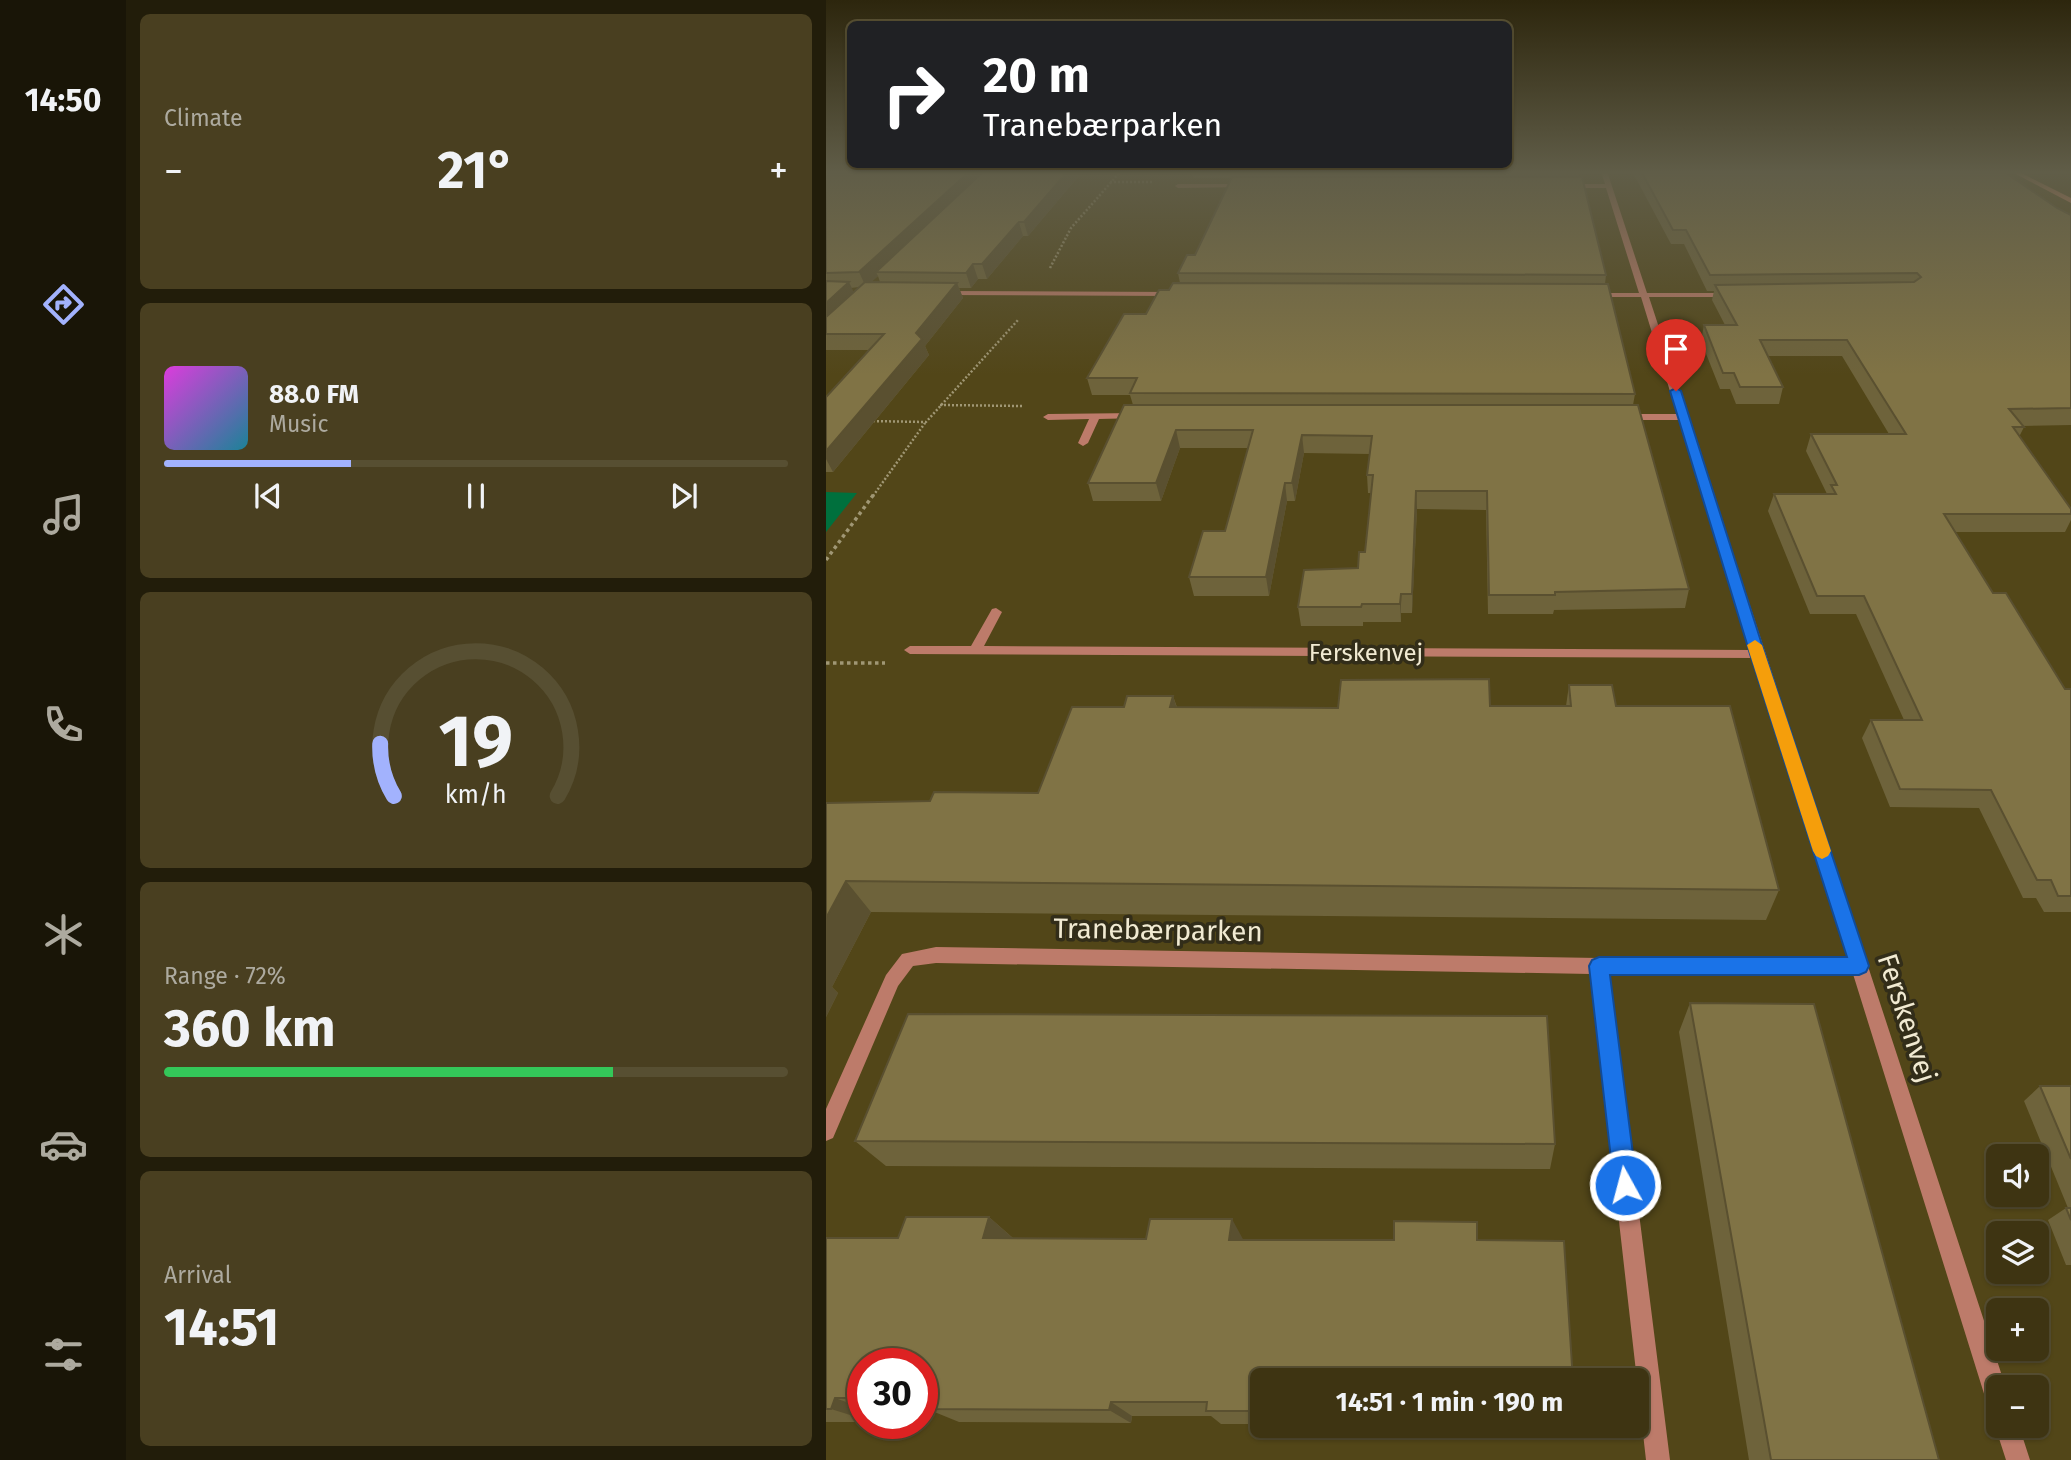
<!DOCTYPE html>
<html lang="en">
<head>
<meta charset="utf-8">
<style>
  :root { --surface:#3e3412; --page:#493f20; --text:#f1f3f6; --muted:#adaa9f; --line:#574f32; --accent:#a2b2fd }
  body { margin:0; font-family:"Fira Sans",sans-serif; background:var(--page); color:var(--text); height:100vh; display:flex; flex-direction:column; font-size:26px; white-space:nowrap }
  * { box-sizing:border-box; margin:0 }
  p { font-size:23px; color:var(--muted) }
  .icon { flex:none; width:38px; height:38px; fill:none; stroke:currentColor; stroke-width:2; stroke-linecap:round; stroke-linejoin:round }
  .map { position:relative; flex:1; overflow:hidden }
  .sheet { display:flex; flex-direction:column; gap:14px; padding:14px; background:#221d0a; width:700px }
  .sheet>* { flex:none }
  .hud { position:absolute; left:21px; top:21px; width:665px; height:147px; border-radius:10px; box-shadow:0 2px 5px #0004,0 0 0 2px var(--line); background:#202124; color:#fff; overflow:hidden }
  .buttons { position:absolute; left:1160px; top:1144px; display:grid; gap:14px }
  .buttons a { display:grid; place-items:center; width:63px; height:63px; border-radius:10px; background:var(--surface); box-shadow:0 2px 5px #0004,0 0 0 2px var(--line); font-size:35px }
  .speed { position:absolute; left:21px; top:1348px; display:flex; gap:14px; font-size:35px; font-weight:700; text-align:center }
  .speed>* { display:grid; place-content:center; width:91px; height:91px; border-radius:50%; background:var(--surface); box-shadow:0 2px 5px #0004,0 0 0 2px var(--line); line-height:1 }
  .speed .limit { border:10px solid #d22; background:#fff; color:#111 }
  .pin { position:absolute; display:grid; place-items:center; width:60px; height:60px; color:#fff; margin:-72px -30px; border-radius:50% 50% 50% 0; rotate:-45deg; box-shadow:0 0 7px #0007 }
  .pin .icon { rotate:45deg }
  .me { position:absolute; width:77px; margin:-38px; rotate:353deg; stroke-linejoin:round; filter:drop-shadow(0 0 5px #0008) }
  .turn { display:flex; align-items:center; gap:24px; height:147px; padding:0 21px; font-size:32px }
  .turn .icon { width:91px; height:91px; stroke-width:2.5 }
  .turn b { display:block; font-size:49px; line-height:60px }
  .big { font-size:52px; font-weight:700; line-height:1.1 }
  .sheet .tile { flex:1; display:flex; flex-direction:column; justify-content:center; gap:10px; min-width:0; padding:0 24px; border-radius:10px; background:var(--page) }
  .sheet .dial { align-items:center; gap:0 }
  .dial svg { height:182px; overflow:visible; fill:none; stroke:var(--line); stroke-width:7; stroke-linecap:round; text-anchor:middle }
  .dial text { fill:var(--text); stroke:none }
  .song { display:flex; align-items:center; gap:21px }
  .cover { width:84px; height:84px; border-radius:10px; background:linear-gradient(135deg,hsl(300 70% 55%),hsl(190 70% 35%)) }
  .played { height:7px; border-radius:4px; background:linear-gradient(90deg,var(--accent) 30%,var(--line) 30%) }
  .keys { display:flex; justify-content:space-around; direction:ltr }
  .heat { display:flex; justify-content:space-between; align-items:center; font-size:38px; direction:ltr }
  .charge { height:10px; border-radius:5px; background:linear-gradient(90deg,#34c759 72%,var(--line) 0) }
  .trip { position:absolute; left:424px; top:1368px; width:399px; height:70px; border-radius:10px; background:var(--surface); box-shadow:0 2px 5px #0004,0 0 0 2px var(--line); font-weight:700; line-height:70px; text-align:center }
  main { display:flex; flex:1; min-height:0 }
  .tab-bar { display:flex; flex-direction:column; width:126px; justify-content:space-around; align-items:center; background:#191507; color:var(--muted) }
  .tab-bar .icon { width:49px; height:49px }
  .tab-bar .active { color:var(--accent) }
  .tab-bar b { font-size:32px; color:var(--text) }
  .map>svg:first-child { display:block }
  .green { fill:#00703d }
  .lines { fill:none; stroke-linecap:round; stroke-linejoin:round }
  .path-far1 { stroke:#a09774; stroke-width:2.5; stroke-dasharray:2 2; stroke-linecap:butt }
  .path { stroke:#a09774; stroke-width:3.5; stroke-dasharray:3.5 3.5; stroke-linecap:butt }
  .street { fill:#bd7b6a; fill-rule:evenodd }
  .secondary { fill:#fe957c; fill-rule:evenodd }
  .wall { fill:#6e633b; fill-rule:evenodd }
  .shaded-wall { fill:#5a5030 }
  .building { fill:#807345; stroke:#5a5030; stroke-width:2 }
  .route { fill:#1a73e8; stroke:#114b97; stroke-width:2 }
  .slow { fill:#f59e0b }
  .labels { text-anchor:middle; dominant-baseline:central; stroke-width:7; stroke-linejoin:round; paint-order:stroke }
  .street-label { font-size:24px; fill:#f1ead2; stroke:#322d19 }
  .near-street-label { font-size:28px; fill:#f1ead2; stroke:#322d19 }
</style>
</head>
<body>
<main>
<nav class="tab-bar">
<b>14:50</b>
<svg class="icon active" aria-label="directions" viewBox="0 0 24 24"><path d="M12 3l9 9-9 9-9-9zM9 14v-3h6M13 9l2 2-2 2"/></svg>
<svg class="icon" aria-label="music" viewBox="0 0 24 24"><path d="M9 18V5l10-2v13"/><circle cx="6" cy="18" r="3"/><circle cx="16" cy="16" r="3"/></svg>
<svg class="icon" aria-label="phone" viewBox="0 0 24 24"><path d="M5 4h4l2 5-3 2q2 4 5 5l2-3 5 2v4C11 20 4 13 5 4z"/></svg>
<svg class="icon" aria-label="climate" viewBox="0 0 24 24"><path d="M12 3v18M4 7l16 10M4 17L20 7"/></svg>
<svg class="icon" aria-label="car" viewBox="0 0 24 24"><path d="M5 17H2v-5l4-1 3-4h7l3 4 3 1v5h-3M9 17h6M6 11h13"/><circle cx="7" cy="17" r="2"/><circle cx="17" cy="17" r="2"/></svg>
<svg class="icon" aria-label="filters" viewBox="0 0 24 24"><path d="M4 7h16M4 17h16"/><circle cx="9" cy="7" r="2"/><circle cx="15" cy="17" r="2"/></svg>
</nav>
<section class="sheet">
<div class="tile"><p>Climate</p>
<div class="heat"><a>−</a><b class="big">21°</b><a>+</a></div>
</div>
<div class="tile">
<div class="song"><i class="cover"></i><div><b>88.0 FM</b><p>Music</p></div></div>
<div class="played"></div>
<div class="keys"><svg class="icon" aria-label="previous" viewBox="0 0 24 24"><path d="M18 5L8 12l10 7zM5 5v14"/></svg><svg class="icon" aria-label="pause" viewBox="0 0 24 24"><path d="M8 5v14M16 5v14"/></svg><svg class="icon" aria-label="next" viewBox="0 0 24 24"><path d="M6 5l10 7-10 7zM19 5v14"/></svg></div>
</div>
<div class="tile dial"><svg viewBox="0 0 100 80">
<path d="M14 69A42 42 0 1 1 86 69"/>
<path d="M14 69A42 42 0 0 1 8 46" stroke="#a2b2fd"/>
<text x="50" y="56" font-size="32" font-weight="700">19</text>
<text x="50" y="72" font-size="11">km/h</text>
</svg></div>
<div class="tile"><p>Range · 72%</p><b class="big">360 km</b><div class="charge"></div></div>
<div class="tile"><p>Arrival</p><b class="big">14:51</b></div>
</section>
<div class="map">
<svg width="1245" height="1460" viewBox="0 0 1245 1460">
  <rect width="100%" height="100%" fill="#524618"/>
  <!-- green -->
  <path class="green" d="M0,492L31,493L0,532Z"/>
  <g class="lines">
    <!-- path-far1 -->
    <path class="path-far1" d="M284,182H328
      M224,268L245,228L295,171
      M114,405L196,406
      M43,421L100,422L192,320
      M47,496L99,423"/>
    <!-- path -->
    <path class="path" d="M0,560L48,494
      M0,663H59"/>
    <!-- street -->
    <path class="street" d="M775,171H781L821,293H903L907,295L903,297H823L1180,1388H1172V1412L1164,1408L1160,1400L1027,974H783L844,1460H820L765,974L110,963L87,966L72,986L7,1138L0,1141V1109L60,975L76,954L110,947L773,958H1022L928,658L84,654L78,650L84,646H145L166,609L170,608L176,612L158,646L925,650L853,420H797L792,417L797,414H851L815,297H766L762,295L766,293H813L780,188H742L739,186L742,184H779Z
      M417,184L419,187L352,188L349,186L352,184Z
      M119,291L350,292L354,294L350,296L116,295V291Z
      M312,413L315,414V418L273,419L262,443L257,446L252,443L263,419L222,420L217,417L222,414Z
      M1172,1418V1426H1193L1204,1460H1180L1169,1426Z"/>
    <!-- secondary -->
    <path class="secondary" d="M1184,171H1191L1245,198V203Z"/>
  </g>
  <!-- wall -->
  <path class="wall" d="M0,171H257L202,236H197L161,279H152L145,288H133L137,298L99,346L103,355L7,472H0V397L43,350H0ZM52,276L54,282H45ZM33,287L27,293L25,288Z
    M366,171H753V177L780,275L779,284L809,394L807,405L863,589L859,608L728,610L727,614H662L660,510L591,509L586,613H575V622H537V626H475L472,607L532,568L539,552L545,493H542L541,475L544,454L478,453L469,501H461L443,596H368L363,577L399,531L422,448H354L335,501H267L262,483L307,405L304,395H266L261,378L343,290L354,283L352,273L369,255L405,178H367Z
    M806,171H1177L1231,208L1245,215V425L1196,426L1198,427L1193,437L1245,509V520L1239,532H1129L1167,593L1239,689H1245V912H1218L1210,898H1197L1153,808L1064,807L1036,738L1045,720H1078L1030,614H984L942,511L948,494H1001L980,451L985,434H1063L1016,356H942L957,387L953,404H910L904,389H894L875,341L878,325H899L886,300L888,291H881L858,244H845Z
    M743,685L953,890L940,920L45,912L6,987L12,993L0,1017V803L104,801L212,793L298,707L347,696L351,707L512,708L740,706Z
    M864,1003L1113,1460H923L853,1032Z
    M1214,1086H1245V1265H1240L1222,1220L1240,1208H1242L1198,1101Z
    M29,1141L729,1144L724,1169L60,1166Z
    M163,1217L187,1238L568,1240L651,1222L436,1381V1424H395L385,1416H306L305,1423L133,1422L106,1411H96V1363H37V1422H0V1238H72Z"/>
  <!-- shaded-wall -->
  <path class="shaded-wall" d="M144,171H162L50,272L52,276L40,287L33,272Z
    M242,171H257L202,236L198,222Z
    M193,222L197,236L161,279L156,264Z
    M147,264L152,279L145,288L140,273Z
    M23,282L30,297L0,325V303Z
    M131,283L137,298L99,346L103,355L7,472L0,459V451L90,333Z
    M350,430L354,448L335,501L330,483Z
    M476,435L478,453L469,501L466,483Z
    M459,483L461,501L443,596L440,577Z
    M590,491L591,509L586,613V594Z
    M575,594V622L574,604Z
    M347,696L357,728L344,707Z
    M20,881L45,912L6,987L12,993L0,1017V918Z
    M163,1217L189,1240L157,1238Z
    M406,1219L418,1241L403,1240Z
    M9,1398L37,1408V1419L5,1409Z
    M285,1402L306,1416L305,1423L283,1410Z"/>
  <!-- building -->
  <path class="building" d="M0,171H144L33,272L0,273Z
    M158,171H242L198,222H193L156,264H147L140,273L50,272Z
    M815,171H1177L1231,208L1245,215V408L1183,409L1198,427H1187L1245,509V514H1118L1167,593H1180L1239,689H1245V896H1232L1225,880H1211L1165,790L1074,789L1045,720H1096L1038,596H991L948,494H1010L1005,485H1011L985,434H1080L1021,340H934L957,387H914L908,373H897L878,325H911L889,285L1088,282L1095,277L1091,273L884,275L860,230H847Z
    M406,177H756L780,275L352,273L361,255H369Z
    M0,281L23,282L0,303Z
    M39,282L131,283L90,333L96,339L0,451V397L58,334H0V317Z
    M347,283L782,284L809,394L304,393L311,378H261L298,314H320L333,290H343Z
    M298,405H812L863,589L729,592V595H663L661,491H590L586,594H575L574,604H536L535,607H472L478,570L532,568L533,552H539L547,475H541L546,436L476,435L466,483H459L440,577H363L377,531H399L427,430H350L330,483H262Z
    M663,679L664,706H745L743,685H786L790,706H904L953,890L20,881L0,918V803L104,801L108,792L212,793L246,707H298L301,696H347L344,707L512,708L515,680Z
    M864,1003L988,1004L1113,1460H945Z
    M82,1014L721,1016L729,1144L29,1141Z
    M1214,1086H1245V1159Z
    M1240,1208H1245V1220Z
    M80,1217H163L157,1238L320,1239L324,1219H406L403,1240H568V1221L651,1222V1240L738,1241L747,1381H436V1411H380L381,1402H285L283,1410L100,1409L104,1398H96V1363H37V1398H9L5,1409H0V1238H72Z"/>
  <!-- sky -->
  <linearGradient id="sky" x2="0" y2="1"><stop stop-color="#2d260d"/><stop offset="0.46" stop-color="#605d48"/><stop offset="1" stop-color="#605d48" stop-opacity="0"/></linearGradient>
  <rect width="1245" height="375" fill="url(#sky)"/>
  <!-- route -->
  <path class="route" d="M850,388L855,391L939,654L1043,966L1040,972L1033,975H784L811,1185L807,1194L799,1197L791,1194L788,1185L763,966L766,960L773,957H1021L924,654L844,391Z"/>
  <!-- slow -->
  <path class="slow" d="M929,640L936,645L1005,851L1002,856L996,859L990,856L987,851L921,645Z"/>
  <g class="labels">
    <!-- street labels -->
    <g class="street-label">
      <text x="540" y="653">Ferskenvej</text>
    </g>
    <!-- near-street labels -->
    <g class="near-street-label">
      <text transform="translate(332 930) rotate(1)">Tranebærparken</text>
      <text transform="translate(1081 1018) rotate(72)">Ferskenvej</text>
    </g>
  </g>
</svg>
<div class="buttons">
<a><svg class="icon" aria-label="sound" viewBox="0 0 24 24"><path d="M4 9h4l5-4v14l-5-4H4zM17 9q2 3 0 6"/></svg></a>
<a><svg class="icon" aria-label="layers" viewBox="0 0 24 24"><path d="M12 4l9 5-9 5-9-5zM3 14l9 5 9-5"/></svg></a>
<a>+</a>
<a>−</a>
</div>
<div class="speed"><div class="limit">30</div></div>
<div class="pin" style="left:850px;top:391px;background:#d93025"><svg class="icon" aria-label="arrive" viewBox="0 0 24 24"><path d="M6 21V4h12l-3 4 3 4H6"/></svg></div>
<svg class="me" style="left:799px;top:1185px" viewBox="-20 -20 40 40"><circle r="17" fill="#1a73e8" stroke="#fff" stroke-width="3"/><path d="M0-11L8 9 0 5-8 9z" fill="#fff"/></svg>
<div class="trip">14:51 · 1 min · 190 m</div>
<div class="hud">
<div class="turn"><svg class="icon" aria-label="right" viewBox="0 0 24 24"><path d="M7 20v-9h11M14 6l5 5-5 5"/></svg><div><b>20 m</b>Tranebærparken</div></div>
</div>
</div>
</main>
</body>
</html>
